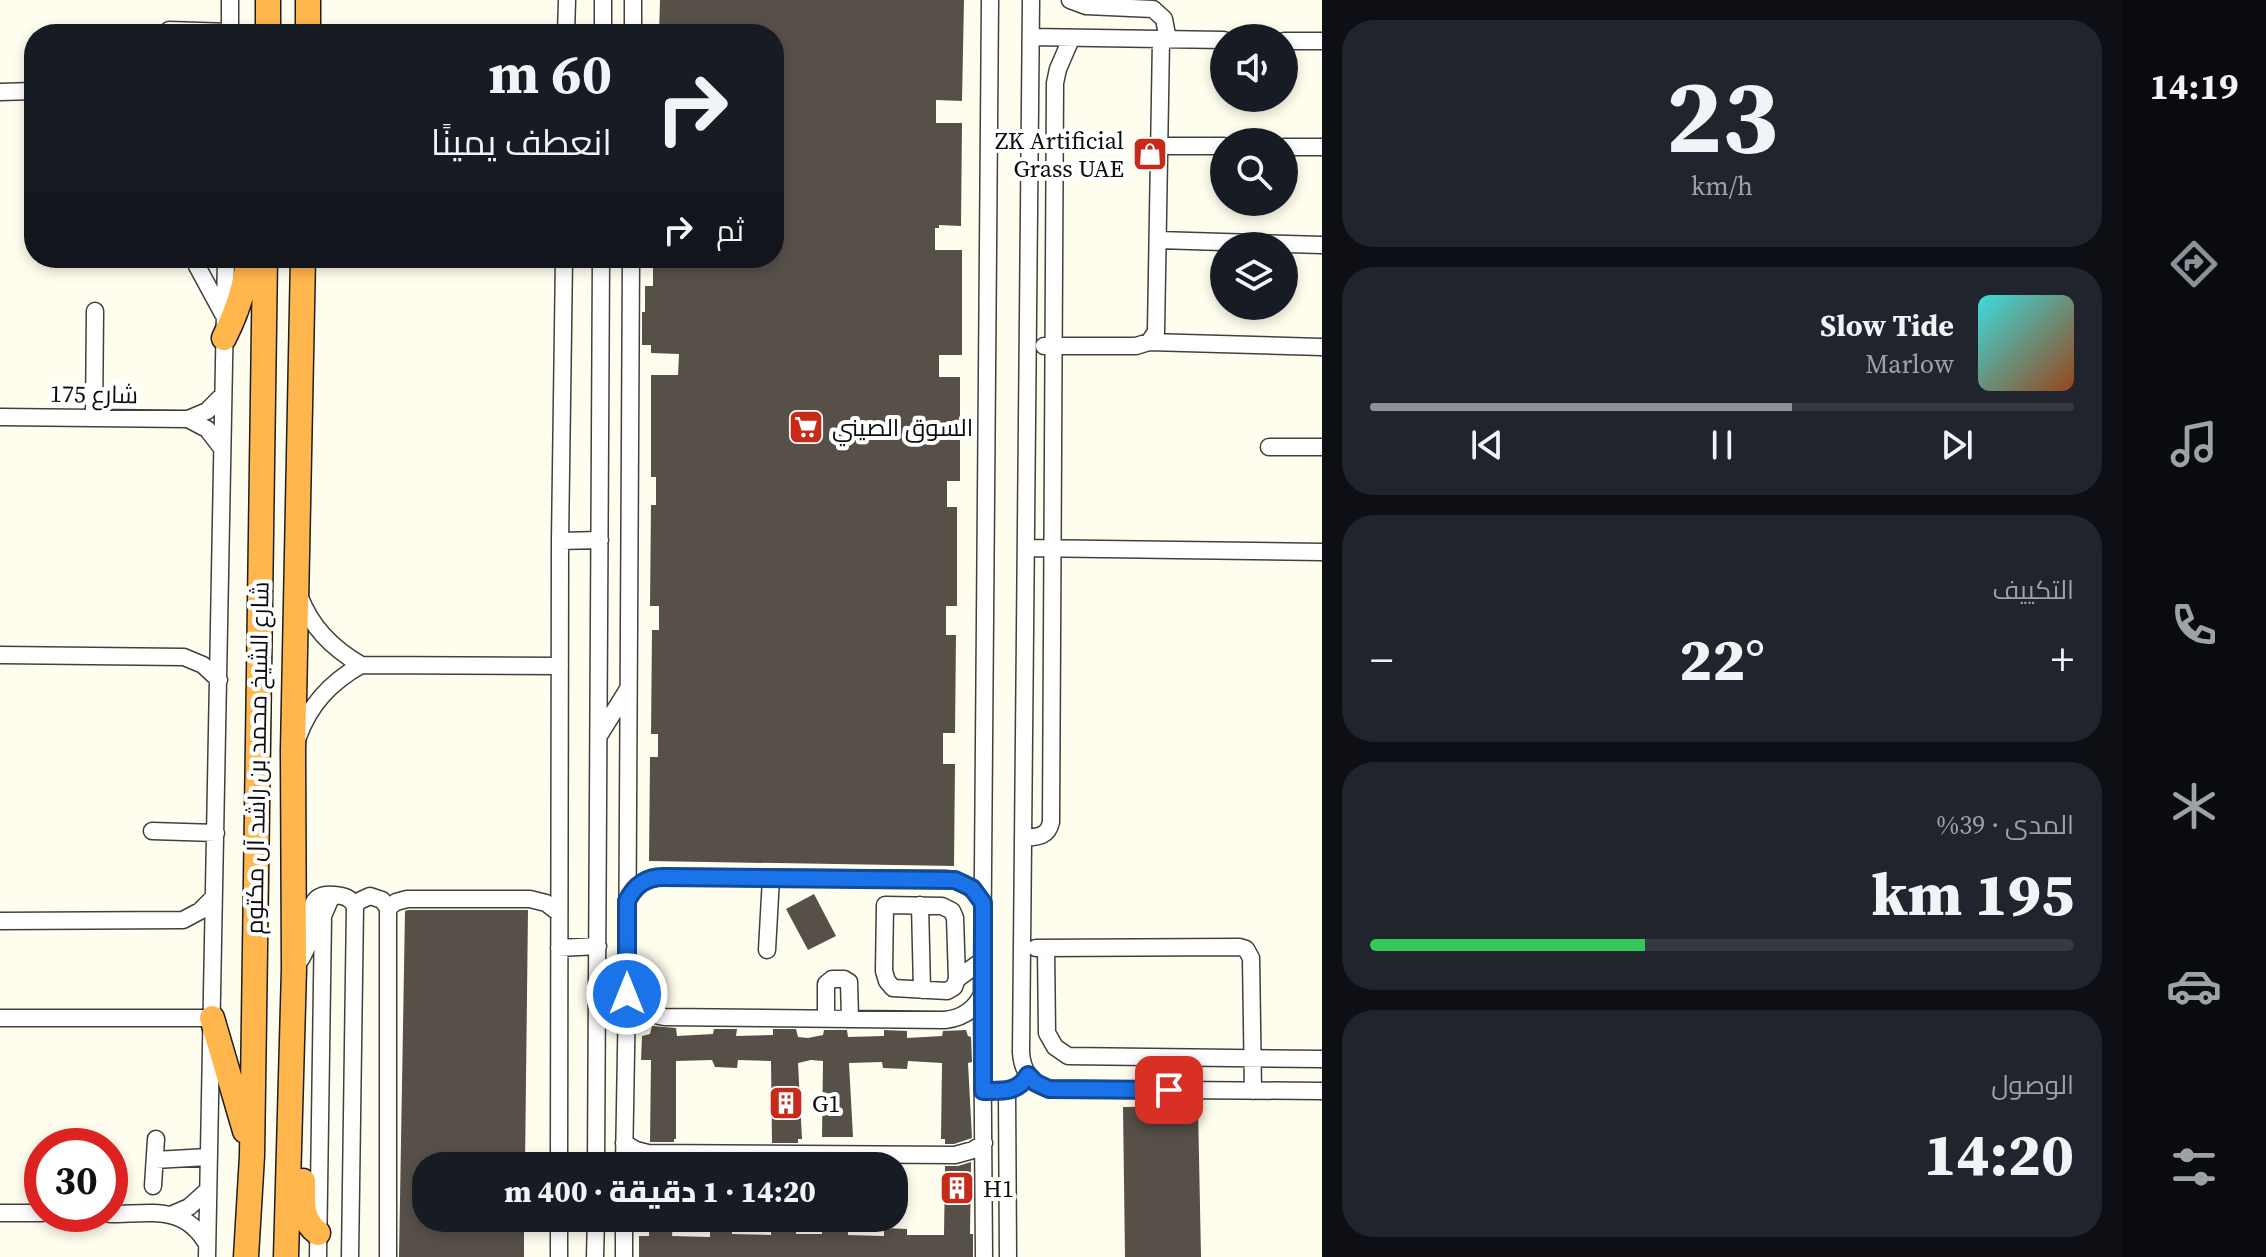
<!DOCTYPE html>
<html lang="ar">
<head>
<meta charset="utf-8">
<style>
  :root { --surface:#171b24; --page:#20242c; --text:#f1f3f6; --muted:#9ea1a6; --line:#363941; --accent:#8c9099 }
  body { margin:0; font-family:"Source Serif 4",Cairo,serif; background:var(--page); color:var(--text); direction:rtl; height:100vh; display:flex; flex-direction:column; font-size:30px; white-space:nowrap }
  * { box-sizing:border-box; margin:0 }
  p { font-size:26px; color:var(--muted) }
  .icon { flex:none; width:44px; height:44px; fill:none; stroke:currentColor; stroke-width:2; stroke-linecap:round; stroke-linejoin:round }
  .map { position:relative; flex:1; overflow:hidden; direction:ltr }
  .drawer { display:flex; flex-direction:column; gap:20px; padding:20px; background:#0d0f14; width:800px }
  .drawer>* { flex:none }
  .top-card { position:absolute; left:24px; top:24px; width:760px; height:244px; border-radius:32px; box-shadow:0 4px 12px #0003; direction:rtl; background:#171b24; color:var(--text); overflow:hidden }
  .buttons { position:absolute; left:1210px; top:24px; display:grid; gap:16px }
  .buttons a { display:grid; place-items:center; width:88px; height:88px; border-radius:50%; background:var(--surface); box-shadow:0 4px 12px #0003; font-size:40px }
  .speed { position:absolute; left:24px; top:1128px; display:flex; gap:16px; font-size:40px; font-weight:700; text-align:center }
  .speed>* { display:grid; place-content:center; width:104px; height:104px; border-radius:50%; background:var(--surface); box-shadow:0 4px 12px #0003; line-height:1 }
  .speed .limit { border:12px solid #d22; background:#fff; color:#111 }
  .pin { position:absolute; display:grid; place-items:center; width:68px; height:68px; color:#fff; margin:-34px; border-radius:16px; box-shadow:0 4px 12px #0006 }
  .me { position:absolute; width:88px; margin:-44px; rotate:0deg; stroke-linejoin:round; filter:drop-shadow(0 0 6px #0008) }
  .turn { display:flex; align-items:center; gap:28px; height:168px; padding:0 40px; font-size:36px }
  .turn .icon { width:104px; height:104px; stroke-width:2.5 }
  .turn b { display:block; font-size:56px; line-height:68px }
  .then { display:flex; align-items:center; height:76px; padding:0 40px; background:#0003; gap:16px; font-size:30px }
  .big { font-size:60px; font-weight:800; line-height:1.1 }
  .drawer .tile { flex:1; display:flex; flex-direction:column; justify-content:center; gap:12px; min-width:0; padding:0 28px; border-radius:32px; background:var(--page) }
  .drawer .dial { align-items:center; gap:0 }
  .dial b { font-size:104px; line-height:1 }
  .song { display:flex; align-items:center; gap:24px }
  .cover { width:96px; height:96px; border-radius:12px; background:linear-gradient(135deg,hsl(180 70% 55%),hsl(20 70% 35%)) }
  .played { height:8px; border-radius:4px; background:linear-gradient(90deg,var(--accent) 60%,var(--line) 60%) }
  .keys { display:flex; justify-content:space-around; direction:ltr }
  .heat { display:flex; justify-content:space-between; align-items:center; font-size:44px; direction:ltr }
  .charge { height:12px; border-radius:6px; background:linear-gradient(90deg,#34c759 39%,var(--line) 0) }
  .trip { position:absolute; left:412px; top:1152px; width:496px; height:80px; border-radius:32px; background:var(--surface); box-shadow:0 4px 12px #0003; font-weight:800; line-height:80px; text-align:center; direction:rtl }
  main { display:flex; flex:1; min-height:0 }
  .tab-bar { display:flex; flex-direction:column; width:144px; justify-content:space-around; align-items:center; background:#090b0e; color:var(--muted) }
  .tab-bar .icon { width:56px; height:56px }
  .tab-bar .selected { color:var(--accent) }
  .tab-bar b { font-size:36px; color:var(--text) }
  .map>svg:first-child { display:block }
  .building { fill:#575049 }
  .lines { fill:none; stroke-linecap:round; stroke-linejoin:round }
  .minor-casing { stroke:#404040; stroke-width:19 }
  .highway-casing { stroke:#1e1e1e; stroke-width:27 }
  .minor { stroke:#fff; stroke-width:16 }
  .highway { stroke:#ffb64c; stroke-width:24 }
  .route-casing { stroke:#114b97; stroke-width:20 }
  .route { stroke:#1a73e8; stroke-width:14 }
  .labels { text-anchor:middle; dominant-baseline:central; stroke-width:8; stroke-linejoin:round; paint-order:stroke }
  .poi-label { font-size:24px; fill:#0d0d0d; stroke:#fff; text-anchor:start }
  .street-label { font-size:24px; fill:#0d0d0d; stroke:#fff }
</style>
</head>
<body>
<main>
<nav class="tab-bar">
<b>14:19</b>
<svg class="icon selected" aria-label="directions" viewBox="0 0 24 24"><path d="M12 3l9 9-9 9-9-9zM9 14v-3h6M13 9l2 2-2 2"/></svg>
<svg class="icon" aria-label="music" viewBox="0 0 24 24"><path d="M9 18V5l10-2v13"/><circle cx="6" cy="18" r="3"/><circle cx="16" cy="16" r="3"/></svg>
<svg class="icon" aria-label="phone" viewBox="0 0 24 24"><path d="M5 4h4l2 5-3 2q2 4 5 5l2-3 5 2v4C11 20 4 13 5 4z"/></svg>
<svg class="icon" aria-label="climate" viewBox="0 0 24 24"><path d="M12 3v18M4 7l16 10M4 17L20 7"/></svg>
<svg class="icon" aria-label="car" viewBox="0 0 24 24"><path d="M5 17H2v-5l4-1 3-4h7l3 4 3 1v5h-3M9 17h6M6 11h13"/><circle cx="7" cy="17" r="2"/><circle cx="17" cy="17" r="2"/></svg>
<svg class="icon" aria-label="filters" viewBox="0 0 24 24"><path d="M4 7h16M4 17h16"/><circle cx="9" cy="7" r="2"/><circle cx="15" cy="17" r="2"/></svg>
</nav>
<section class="drawer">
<div class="tile dial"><b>23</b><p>km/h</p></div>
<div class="tile">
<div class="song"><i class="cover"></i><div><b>Slow Tide</b><p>Marlow</p></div></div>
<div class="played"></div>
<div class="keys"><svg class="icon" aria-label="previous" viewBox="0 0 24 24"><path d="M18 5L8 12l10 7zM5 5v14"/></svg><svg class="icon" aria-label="pause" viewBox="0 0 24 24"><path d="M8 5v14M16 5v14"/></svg><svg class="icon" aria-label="next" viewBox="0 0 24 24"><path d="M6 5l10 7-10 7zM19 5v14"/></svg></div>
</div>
<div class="tile"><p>التكييف</p>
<div class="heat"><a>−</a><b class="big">22°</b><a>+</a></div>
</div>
<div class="tile"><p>المدى · 39%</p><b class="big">195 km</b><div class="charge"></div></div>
<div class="tile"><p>الوصول</p><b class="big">14:20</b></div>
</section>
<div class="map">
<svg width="1322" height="1257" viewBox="0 0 1322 1257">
  <rect width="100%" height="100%" fill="#fffeee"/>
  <!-- building -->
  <path class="building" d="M660,0H964L962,101L936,100V123H962L961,226L939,225V228H935V250H962V355H939V377H960V481H947V507H957V606H946V635H956L955,733H943V764H955L954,866L649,861L650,757H658V734H651L652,630H659V606H650L651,505H656V477H651V375H678L679,354L651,353V345H642V312H645V286H653V258H774V34H659Z
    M814,894L836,936L808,950L786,909Z
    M408,910H528L525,1166H426V1218H524V1257H399L405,911Z
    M652,1026L676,1028L677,1036L713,1034L714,1029H737L736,1036L773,1035V1029H796L798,1037L808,1038L823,1035L824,1030H847L848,1037L884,1036V1030L907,1031V1038L942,1036L943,1031L966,1030L968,1036L971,1037L972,1062L968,1063L972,1138L954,1144H945V1139H941L942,1063L908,1061L907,1069L883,1068L882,1062L849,1063L853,1137H822L823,1061L811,1060L798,1063L802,1139H798V1143H772L771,1061L738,1060L737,1068L715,1067L712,1060L676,1061V1139H674V1142H650L651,1060H641L642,1036L650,1034Z
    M1198,1106L1201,1257H1125L1123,1107Z
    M971,1162L970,1234H973V1257H639V1236H649V1218H673L672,1236L710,1237V1226H732V1234L771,1235V1218H797L796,1234H822V1218H848V1235L884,1236V1228L907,1229V1235H944L945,1166H958Z"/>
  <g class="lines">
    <!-- minor casing -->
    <g class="minor-casing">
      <path id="minor" d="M1031,0L1021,1052C1022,1071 1031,1083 1049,1089L1322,1091
        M1070,0L1086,6L1153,9L1164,19L1168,40
        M169,30L230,32
        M230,34V0
        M566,34L567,0
        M603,34V0
        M633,34V0
        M1031,37L1224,40
        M1284,41H1322
        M0,92L34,91
        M1159,146H1224
        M1284,147H1322
        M1158,240L1322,245
        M195,258L197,266L223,314
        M1149,342L1322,347
        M1044,346H1136L1149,342L1156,332L1161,40
        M0,417L188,419L207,411L222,396
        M94,418L95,311
        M188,419L207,429L221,447
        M1269,447H1322
        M560,541L600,540
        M1026,548L1322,552
        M299,595C311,627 332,648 361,665L560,666
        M0,655L184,657L203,665L219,680
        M600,734L628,689
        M298,737C310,704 331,682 361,665
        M152,831L216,833
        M1023,838C1037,837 1048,837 1051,822L1055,83L1058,69L1071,39
        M627,901C635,885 646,878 663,877L946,879C963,881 974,888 983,903
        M920,905L922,990
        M355,906L359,901L370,896L382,900L388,908V1257
        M388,908L396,902L407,899H530L546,903L559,913
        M0,921L183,920L200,911L213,898
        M559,948L598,946
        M1036,948L1240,947L1246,949L1251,958L1253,1091
        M1046,948L1047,1033L1055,1047L1068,1056L1322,1059
        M767,950L771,878
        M295,967C301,960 305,953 308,944C313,924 302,892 334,895C344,896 350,897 355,906L350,1257
        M957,979L955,918L952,911L942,906L885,905L884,971L887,981L893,988L947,991L954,987L957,979L983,960
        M627,994C638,1008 649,1015 665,1017L945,1020C962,1018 975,1010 982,994
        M0,1018H212
        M826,1018V984L832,979H844L849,982L850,1018
        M1007,1091L1008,1257
        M624,1143L636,1150L648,1153L955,1155L973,1150L984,1143
        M155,1160L208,1157
        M559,1166L560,541L564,258
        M596,1166L601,258
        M624,1166L627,994L631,258
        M153,1186L156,1139
        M0,1213H42
        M110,1214C150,1214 184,1204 207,1244
        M173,1214L189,1207L208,1190
        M624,1218V1257
        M207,1257L226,258
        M318,1257L323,916L332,895
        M559,1257V1218
        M595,1257L596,1218
        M984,1257L982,992L990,0"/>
    </g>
    <!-- highway casing -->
    <g class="highway-casing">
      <path id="highway" d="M268,34V0
        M308,34V0
        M224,338C237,312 246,286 248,258
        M212,1018L245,1131
        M303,1181C303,1201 300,1220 318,1233
        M246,1257L252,1156L265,258
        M286,1257L294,969L293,751L303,258"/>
    </g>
    <!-- minor -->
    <use href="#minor" class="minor"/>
    <!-- highway -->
    <use href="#highway" class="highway"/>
  </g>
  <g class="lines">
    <!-- route casing -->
    <g class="route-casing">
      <path id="route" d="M627,994V901C635,885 646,877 663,877L955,880L972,888L983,903V1091C1002,1091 1018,1093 1028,1075L1036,1083L1049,1089L1169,1090"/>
    </g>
    <!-- route -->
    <use href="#route" class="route"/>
  </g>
  <!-- icons -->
  <defs>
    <g id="shop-square" transform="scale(1.8)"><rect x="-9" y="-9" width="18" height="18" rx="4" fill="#c82a1a" stroke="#fff"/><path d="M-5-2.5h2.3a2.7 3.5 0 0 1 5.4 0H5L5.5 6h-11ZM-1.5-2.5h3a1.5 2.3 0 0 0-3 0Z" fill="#fff"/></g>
    <g id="supermarket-square" transform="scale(1.8)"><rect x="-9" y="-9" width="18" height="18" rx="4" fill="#c82a1a" stroke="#fff"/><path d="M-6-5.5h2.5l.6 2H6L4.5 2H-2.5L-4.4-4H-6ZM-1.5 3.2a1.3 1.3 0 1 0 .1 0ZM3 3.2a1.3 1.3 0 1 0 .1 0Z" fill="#fff"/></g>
    <g id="building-square" transform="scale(1.8)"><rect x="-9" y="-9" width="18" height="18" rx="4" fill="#c82a1a" stroke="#fff"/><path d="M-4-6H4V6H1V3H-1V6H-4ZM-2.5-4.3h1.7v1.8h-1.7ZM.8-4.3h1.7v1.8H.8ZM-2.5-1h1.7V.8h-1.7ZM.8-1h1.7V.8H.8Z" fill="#fff"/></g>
  </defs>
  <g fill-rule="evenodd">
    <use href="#shop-square" x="1150" y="154"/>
    <use href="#supermarket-square" x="806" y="427"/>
    <use href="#building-square" x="786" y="1103"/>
    <use href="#building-square" x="957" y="1188"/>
  </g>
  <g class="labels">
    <!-- poi labels -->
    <g class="poi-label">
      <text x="1124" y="140" text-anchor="end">ZK Artificial<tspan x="1124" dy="28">Grass UAE</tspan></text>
      <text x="832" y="427">السوق الصيني</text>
      <text x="812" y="1103">G1</text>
      <text x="983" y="1188">H1</text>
    </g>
    <!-- street labels -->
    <g class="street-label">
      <text transform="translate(94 394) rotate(1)">شارع 175</text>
      <text transform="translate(257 758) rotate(-89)">شارع الشيخ محمد بن راشد آل مكتوم</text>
    </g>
  </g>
</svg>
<div class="buttons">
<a><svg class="icon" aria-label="sound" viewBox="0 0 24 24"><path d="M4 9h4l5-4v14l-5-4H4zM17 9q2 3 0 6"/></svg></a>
<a><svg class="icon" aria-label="search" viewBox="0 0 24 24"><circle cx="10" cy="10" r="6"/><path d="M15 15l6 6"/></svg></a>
<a><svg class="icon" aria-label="layers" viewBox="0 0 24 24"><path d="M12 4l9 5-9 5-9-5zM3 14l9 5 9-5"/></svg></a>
</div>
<div class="speed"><div class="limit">30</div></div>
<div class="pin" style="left:1169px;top:1090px;background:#d93025"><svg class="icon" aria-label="arrive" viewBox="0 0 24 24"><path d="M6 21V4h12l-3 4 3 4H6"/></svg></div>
<svg class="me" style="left:627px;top:994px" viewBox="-20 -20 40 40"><circle r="17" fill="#1a73e8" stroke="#fff" stroke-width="3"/><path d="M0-11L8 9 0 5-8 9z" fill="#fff"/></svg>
<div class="trip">14:20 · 1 دقيقة · 400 m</div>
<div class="top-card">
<div class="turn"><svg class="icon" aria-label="right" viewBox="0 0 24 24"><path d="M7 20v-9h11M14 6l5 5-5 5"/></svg><div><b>60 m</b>انعطف يمينًا</div></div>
<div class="then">ثم<svg class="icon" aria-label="right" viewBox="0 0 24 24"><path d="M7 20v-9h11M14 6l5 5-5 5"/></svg></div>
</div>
</div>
</main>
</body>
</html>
